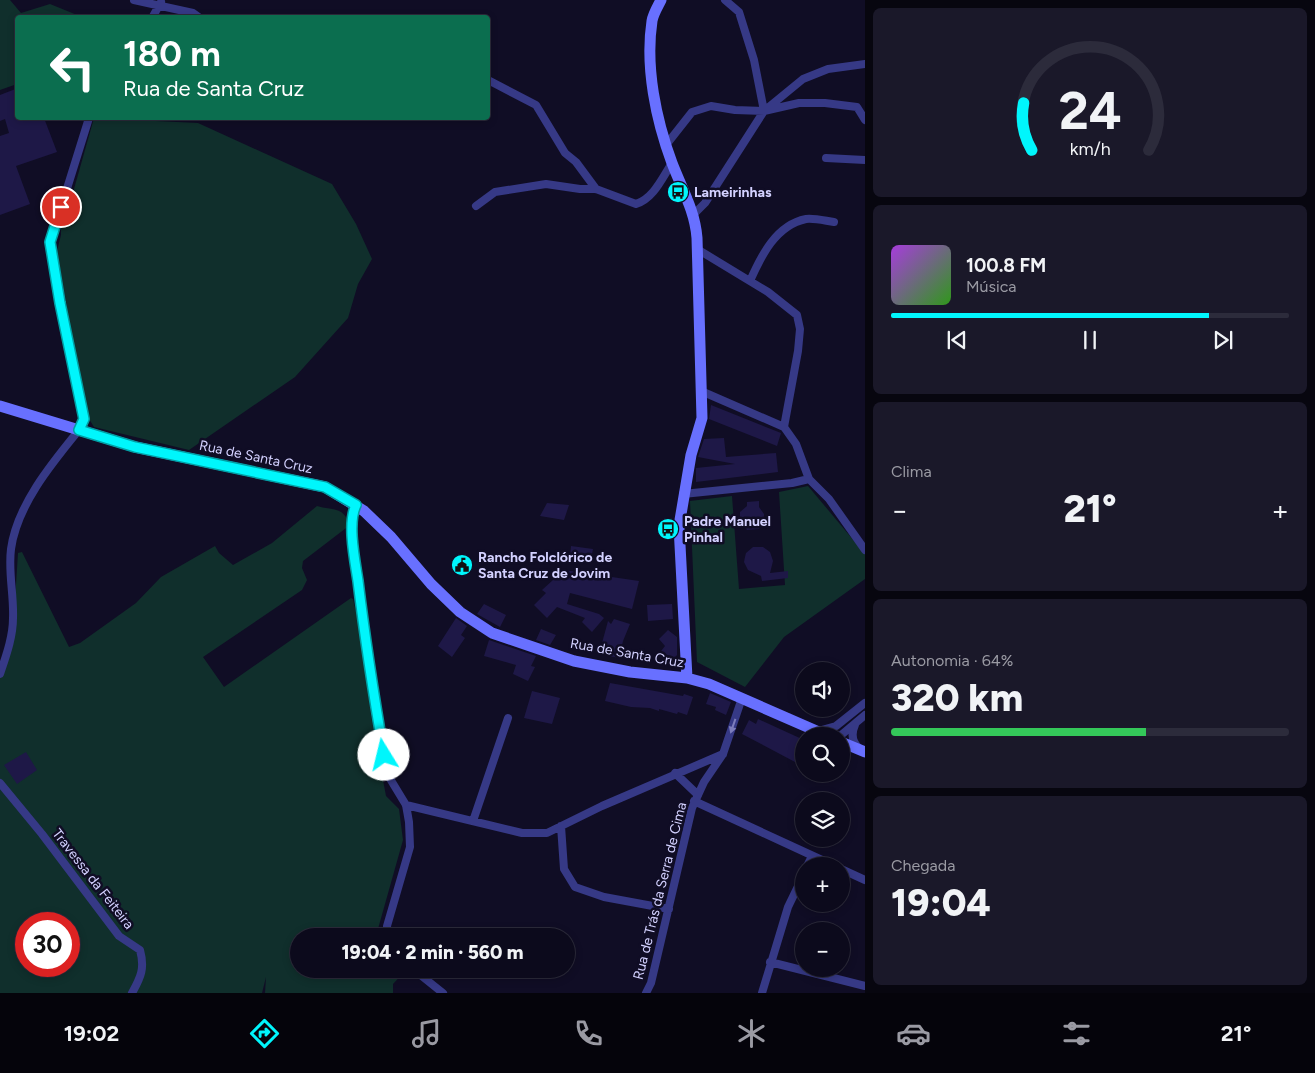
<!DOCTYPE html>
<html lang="pt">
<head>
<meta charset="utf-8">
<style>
  :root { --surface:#0c0a1c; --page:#1a1829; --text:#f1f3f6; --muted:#9a9aa3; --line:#2c2b3b; --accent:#00f6fc }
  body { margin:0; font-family:Figtree,sans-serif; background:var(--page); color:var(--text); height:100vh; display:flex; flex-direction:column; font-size:19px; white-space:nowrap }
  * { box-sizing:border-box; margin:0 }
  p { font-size:16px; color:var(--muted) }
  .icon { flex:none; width:28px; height:28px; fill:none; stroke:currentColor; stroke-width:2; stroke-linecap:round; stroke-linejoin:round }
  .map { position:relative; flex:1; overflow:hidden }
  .drawer { display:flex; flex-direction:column; gap:8px; padding:8px; background:#07060f; width:450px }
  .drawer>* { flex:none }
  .hud { position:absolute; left:15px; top:15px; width:475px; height:105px; border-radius:5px; box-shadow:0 2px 8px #0003,0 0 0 1px var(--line); background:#0b6e4f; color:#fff; overflow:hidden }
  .controls { position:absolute; left:795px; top:662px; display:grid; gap:10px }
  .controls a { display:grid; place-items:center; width:55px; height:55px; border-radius:50%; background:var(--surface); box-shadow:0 2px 8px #0003,0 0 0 1px var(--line); font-size:25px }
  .speed { position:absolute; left:15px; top:912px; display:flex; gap:10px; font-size:25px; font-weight:700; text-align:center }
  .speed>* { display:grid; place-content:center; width:65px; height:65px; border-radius:50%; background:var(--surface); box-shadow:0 2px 8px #0003,0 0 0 1px var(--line); line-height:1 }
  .speed .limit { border:8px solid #d22; background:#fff; color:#111 }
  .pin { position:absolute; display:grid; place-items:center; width:42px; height:42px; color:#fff; margin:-21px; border:2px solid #fff; border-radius:50%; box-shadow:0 1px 5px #0007 }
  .me { position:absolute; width:55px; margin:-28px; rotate:351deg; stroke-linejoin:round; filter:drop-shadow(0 0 4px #0008) }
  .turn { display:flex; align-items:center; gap:18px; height:105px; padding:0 25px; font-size:22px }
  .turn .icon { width:65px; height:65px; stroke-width:2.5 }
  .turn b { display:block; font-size:35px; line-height:42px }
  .big { font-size:38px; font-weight:800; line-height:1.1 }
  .drawer .card { flex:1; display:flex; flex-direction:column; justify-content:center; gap:8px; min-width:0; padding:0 18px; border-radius:8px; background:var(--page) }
  .drawer .dial { align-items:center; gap:0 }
  .dial svg { height:130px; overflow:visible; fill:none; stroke:var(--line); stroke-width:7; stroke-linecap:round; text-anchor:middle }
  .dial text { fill:var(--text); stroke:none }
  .song { display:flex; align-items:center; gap:15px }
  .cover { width:60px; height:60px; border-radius:8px; background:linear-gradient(135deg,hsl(280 70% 55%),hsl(110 70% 35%)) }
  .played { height:5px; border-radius:2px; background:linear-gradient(90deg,var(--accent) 80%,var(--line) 80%) }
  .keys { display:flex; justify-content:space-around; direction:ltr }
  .heat { display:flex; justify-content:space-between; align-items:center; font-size:28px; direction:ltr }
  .charge { height:8px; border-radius:4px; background:linear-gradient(90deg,#34c759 64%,var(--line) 0) }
  .trip { position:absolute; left:290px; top:928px; width:285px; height:50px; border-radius:25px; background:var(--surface); box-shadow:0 2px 8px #0003,0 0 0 1px var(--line); font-weight:800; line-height:50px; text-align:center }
  .tabs { display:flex; height:80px; justify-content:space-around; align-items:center; background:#05040b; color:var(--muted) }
  .tabs .icon { width:35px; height:35px }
  .tabs .current { color:var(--accent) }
  .tabs b { font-size:22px; color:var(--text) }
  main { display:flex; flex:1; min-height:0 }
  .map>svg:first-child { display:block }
  .green { fill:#102f2c; fill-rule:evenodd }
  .building { fill:#1e1847 }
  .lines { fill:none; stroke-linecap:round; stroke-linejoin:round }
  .street { stroke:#363986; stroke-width:8 }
  .secondary { stroke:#6870ff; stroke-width:11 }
  .oneway { fill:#7d7dbc }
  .route-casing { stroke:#00a0a4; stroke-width:12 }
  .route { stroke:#00f6fc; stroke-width:9 }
  .labels { text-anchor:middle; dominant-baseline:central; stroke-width:5; stroke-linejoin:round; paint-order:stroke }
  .poi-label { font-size:14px; font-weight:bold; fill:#d3d1ff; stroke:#100d25; text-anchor:start }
  .street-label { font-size:14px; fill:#d3d1ff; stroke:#100d25 }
</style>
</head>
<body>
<main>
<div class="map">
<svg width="865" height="993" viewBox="0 0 865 993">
  <rect width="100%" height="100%" fill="#100d25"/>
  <!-- green -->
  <path class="green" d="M0,0H10L21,13L50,4L82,17L18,18L17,84L0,90Z
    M94,118L198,123L332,184L356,224L372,259L358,284L348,318L295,377L189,450L94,427L86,414L77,363L71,359L67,339V307L57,251L61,235V224L74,189Z
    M808,486L865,554V579L784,637L745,687L697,662L690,501L732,496L739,589L785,585L779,492Z
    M317,506C334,511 343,506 350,525L303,561L302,568L307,580L302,590L203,657L224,687L351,598L353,599L360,629L371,716L386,796L399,809L403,840L376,936H299V969H407L393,984V993H265L266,977L262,993H0V667L12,647L18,553L22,552L69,647L80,643L136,603L161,577L215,546L219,553L233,565L272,543ZM26,924H69V966H26Z"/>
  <!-- building -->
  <path class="building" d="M18,88V118H44L57,152L16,166L30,204L0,215V136L9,133L5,119L0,121V95Z
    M711,405L781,433L777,446L709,419Z
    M724,438L726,457L776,453L778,472L696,482V468L735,464L698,457L704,439Z
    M759,501V507L764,514V523L759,529L747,530L740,521V512L747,506V502Z
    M547,503L569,505L564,520L540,516Z
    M571,546L593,549L591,559L570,557Z
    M753,547H763L770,552L773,561L770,573L788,571V578L762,581L761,576L748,570L744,562L745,557L746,553Z
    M564,570L639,581L632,609L570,593L567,604L599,614L604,618L592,632L582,622L585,618L557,607L547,618L534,605L546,593L542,590Z
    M484,604L506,615L500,627L477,614Z
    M672,604L673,619L648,621L647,605Z
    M456,618L467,626L461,635L465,638L452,657L438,646Z
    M614,619L630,624L623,641L619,658L599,654L608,621L611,624Z
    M541,629L556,635L550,645L536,640Z
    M668,630L677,637V655L669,664L658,655L665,646L659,639Z
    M489,640L536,656L531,666L535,667L528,681L513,674L516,665L484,656Z
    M610,683L683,696L684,694L693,697L687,715L678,712L677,714L659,709V711L650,708L631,707L605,701Z
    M532,691L560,698L552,724L524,718Z
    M710,693L731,702L726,715L715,710L716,707L706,704Z
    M758,719L804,740V749L799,758L797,757L795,762L742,734L749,720L756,724Z
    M26,752L37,770L17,784L4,765Z"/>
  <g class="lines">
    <!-- street -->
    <path class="street" d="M134,0L193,13L200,18
      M725,0L739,12L754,60L764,111
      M152,18L161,2
      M488,80L536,105L565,153L576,162L596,189
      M666,145L692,112L711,106L735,110L764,111L799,103H825L857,107L865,120
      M826,158L865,160
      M476,206L495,192L546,184L580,189H596L636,204C654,198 662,178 672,163
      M694,214L705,203L764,111L803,79L828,69L865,64
      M697,249L768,292L797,315L800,329L798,351L784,427L796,444L809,479L829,499L865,550
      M750,281C761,256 776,225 806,219C815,218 826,221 834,222
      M701,391L784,427
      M683,494L792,483L809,479
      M356,505L352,517L353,540L365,641L384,755L389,777L406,805L409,822L410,847L387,926L388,936
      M0,674C6,656 13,637 13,618C14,595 8,572 11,549C17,505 52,463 79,430L84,419L60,303L50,243L89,118
      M855,725C851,734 852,742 859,748
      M818,731L836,726L865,703
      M840,736L865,715
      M675,773L698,795
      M0,783L42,834L119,936L140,950C145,968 141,977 132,993
      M694,801L835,866
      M406,805L522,833H547L602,806L723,754
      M473,821L508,718
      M561,826L564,869L575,887L604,897L669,909
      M807,866L812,856
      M841,869L865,880
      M770,962L865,986
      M413,969L443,993
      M646,993L651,983L692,808L704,782L723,754L742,698
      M762,993L788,907L804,874"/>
    <!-- secondary -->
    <path class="secondary" d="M661,0C658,6 653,14 652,21C645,67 656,120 672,163C682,189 695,211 697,238L702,418L691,455L679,526L687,678
      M0,406L135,447L325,487L364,511L391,537L431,584L460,612L492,633L574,661L630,672L687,678L709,684L828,736
      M841,742L865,752"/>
  </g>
  <!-- one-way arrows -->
  <defs><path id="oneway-solid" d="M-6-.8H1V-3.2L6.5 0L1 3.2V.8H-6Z" transform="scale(1.25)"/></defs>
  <use class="oneway" href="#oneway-solid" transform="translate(733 726) rotate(109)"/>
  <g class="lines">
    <!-- route casing -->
    <g class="route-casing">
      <path id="route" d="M61,207L50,242L60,303L84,419L79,430L135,447L325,487L356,505C347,523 355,561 358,581C365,639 374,697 384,755"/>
    </g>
    <!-- route -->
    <use href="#route" class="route"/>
  </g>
  <!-- icons -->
  <defs>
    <g id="bus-disc" transform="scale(1.125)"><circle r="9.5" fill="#00f6fc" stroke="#100d25"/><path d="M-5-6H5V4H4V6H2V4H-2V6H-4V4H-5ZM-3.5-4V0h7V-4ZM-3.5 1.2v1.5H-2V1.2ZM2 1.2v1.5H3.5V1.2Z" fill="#111"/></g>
    <g id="civic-disc" transform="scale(1.125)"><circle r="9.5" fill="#00f6fc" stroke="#100d25"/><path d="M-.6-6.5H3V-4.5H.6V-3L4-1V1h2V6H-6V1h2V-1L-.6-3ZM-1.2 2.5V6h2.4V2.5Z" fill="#111"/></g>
  </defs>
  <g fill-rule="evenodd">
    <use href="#bus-disc" x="678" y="192"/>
    <use href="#bus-disc" x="668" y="529"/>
    <use href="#civic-disc" x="462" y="565"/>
  </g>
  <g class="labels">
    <!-- poi labels -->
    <g class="poi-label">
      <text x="694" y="192">Lameirinhas</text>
      <text x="684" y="521">Padre Manuel<tspan x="684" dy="16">Pinhal</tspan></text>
      <text x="478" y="557">Rancho Folclórico de<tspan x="478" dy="16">Santa Cruz de Jovim</tspan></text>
    </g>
    <!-- street labels -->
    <g class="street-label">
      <text transform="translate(256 457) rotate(12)">Rua de Santa Cruz</text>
      <text transform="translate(627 653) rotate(10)">Rua de Santa Cruz</text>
      <text transform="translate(93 879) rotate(52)">Travessa da Feiteira</text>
      <text transform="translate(660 891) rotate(-76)">Rua de Trás da Serra de Cima</text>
    </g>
  </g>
</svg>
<div class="controls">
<a><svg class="icon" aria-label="sound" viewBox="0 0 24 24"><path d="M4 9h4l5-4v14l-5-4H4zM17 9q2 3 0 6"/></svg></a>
<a><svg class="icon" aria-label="search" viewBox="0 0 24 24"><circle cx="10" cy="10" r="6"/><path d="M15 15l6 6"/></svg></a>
<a><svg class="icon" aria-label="layers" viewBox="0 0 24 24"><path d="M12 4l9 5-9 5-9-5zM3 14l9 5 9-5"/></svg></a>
<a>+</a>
<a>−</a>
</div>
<div class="speed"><div class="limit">30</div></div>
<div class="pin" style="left:61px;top:207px;background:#d93025"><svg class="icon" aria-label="arrive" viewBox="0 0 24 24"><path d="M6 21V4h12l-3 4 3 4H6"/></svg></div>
<svg class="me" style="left:384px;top:755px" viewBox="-20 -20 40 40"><circle r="19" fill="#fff"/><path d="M0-13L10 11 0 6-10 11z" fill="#00f6fc"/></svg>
<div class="trip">19:04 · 2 min · 560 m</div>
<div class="hud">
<div class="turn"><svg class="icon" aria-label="left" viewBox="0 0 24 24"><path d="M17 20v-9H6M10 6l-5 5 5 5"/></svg><div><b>180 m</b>Rua de Santa Cruz</div></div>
</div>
</div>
<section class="drawer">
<div class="card dial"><svg viewBox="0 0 100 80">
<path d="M14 69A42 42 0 1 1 86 69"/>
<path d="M14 69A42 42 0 0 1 9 40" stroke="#00f6fc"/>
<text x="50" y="56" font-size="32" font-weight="700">24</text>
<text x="50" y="72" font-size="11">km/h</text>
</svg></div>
<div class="card">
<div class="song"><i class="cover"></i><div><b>100.8 FM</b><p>Música</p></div></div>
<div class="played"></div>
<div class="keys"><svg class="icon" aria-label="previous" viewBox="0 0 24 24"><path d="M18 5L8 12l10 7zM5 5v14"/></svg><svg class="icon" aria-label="pause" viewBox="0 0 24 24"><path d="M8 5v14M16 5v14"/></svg><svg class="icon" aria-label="next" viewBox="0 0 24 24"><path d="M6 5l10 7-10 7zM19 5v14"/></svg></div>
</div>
<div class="card"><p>Clima</p>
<div class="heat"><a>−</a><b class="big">21°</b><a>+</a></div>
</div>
<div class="card"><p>Autonomia · 64%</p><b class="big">320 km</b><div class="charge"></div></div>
<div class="card"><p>Chegada</p><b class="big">19:04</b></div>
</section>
</main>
<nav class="tabs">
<b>19:02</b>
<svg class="icon current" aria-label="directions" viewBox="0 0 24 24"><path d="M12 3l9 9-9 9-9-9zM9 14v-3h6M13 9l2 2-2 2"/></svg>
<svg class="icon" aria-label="music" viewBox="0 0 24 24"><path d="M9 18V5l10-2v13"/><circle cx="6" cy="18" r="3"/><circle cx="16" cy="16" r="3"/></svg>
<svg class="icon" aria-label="phone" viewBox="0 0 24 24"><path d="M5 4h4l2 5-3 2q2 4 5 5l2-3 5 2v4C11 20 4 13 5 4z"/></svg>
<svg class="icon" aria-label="climate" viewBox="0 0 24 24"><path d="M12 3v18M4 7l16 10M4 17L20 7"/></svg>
<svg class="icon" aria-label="car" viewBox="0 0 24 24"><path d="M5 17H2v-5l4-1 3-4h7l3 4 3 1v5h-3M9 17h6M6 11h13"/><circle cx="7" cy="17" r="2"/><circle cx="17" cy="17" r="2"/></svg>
<svg class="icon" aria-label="filters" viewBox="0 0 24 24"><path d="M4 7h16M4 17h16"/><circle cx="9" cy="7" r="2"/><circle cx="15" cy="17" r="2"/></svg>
<b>21°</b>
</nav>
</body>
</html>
